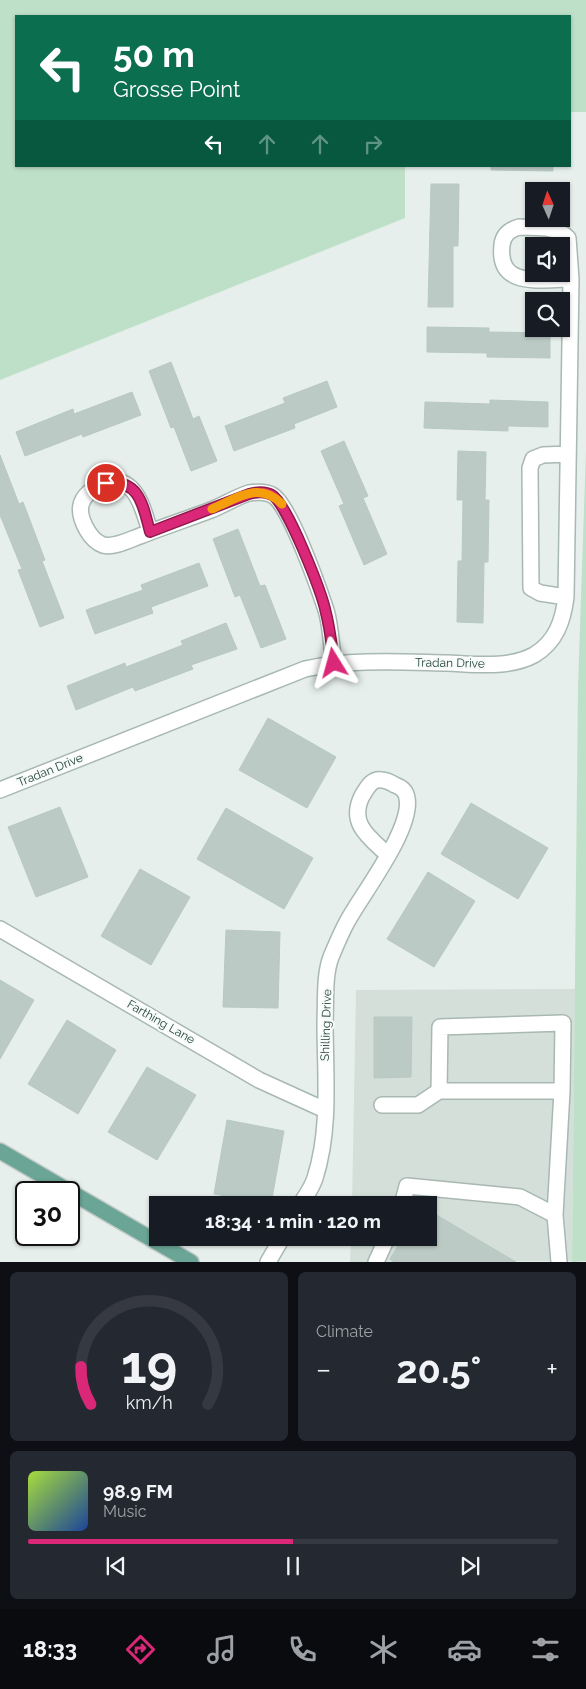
<!DOCTYPE html>
<html lang="en">
<head>
<meta charset="utf-8">
<style>
  :root { --surface:#171b24; --page:#242831; --text:#f1f3f6; --muted:#9ea1a6; --line:#363941; --accent:#db2777 }
  body { margin:0; font-family:Raleway,sans-serif; background:var(--page); color:var(--text); height:100vh; display:flex; flex-direction:column; font-size:19px; white-space:nowrap }
  * { box-sizing:border-box; margin:0 }
  p { font-size:16px; color:var(--muted) }
  .icon { flex:none; width:28px; height:28px; fill:none; stroke:currentColor; stroke-width:2; stroke-linecap:round; stroke-linejoin:round }
  .map { position:relative; height:1262px; overflow:hidden }
  .drawer { display:flex; flex-direction:column; gap:10px; padding:10px; background:#0d0f14; flex:1 }
  .drawer>* { flex:none }
  .hud { position:absolute; left:15px; top:15px; width:556px; height:152px; border-radius:0px; box-shadow:0 1px 4px #0004; background:#0b6e4f; color:#fff; overflow:hidden }
  .needle { width:32px; rotate:357deg }
  .buttons { position:absolute; left:525px; top:182px; display:grid; gap:10px }
  .buttons a { display:grid; place-items:center; width:45px; height:45px; border-radius:0px; background:var(--surface); box-shadow:0 1px 4px #0004; font-size:25px }
  .speed { position:absolute; left:15px; top:1181px; display:flex; gap:10px; font-size:25px; font-weight:700; text-align:center }
  .speed>* { display:grid; place-content:center; width:65px; height:65px; border-radius:50%; background:var(--surface); box-shadow:0 1px 4px #0004; line-height:1 }
  .speed .limit { border:2px solid #111; border-radius:8px; background:#fff; color:#111 }
  .pin { position:absolute; display:grid; place-items:center; width:42px; height:42px; color:#fff; margin:-21px; border:2px solid #fff; border-radius:50%; box-shadow:0 1px 5px #0007 }
  .me { position:absolute; width:55px; margin:-28px; rotate:352deg; stroke-linejoin:round; filter:drop-shadow(0 0 4px #0008) }
  .turn { display:flex; align-items:center; gap:18px; height:105px; padding:0 15px; font-size:22px }
  .turn .icon { width:65px; height:65px; stroke-width:2.5 }
  .turn b { display:block; font-size:35px; line-height:42px }
  .lanes { display:flex; align-items:center; height:48px; padding:0 15px; background:#0003; justify-content:center; gap:25px; direction:ltr }
  .lanes .off { opacity:.35 }
  .big { font-size:38px; font-weight:700; line-height:1.1 }
  .drawer .card { flex:1; display:flex; flex-direction:column; justify-content:center; gap:8px; min-width:0; padding:0 18px; border-radius:8px; background:var(--page) }
  .drawer .dial { align-items:center; gap:0 }
  .dial svg { height:130px; overflow:visible; fill:none; stroke:var(--line); stroke-width:7; stroke-linecap:round; text-anchor:middle }
  .dial text { fill:var(--text); stroke:none }
  .song { display:flex; align-items:center; gap:15px }
  .cover { width:60px; height:60px; border-radius:8px; background:linear-gradient(135deg,hsl(80 70% 55%),hsl(220 70% 35%)) }
  .played { height:5px; border-radius:2px; background:linear-gradient(90deg,var(--accent) 50%,var(--line) 50%) }
  .keys { display:flex; justify-content:space-around; direction:ltr }
  .heat { display:flex; justify-content:space-between; align-items:center; font-size:28px; direction:ltr }
  .drawer .tiles { flex:1; display:grid; gap:10px; grid-template-columns:1fr 1fr }
  .card:last-child { grid-column:span 2 }
  .trip { position:absolute; left:149px; top:1196px; width:288px; height:50px; border-radius:0px; background:var(--surface); box-shadow:0 1px 4px #0004; font-weight:700; line-height:50px; text-align:center }
  .tab-bar { display:flex; height:80px; justify-content:space-around; align-items:center; background:#090b0e; color:var(--muted) }
  .tab-bar .icon { width:35px; height:35px }
  .tab-bar .current { color:var(--accent) }
  .tab-bar b { font-size:22px; color:var(--text) }
  .map>svg:first-child { display:block }
  .built { fill:#d4dfda }
  .green { fill:#bfe0c8 }
  .building { fill:#bbcac4; stroke:#b8c9c2 }
  .lines { fill:none; stroke-linecap:round; stroke-linejoin:round }
  .minor-casing { stroke:#a8b8b2; stroke-width:18 }
  .major-casing { stroke:#c2cac8; stroke-width:18 }
  .minor { stroke:#fff; stroke-width:15 }
  .major { stroke:#6aa596; stroke-width:15 }
  .route-casing { stroke:#8e194d; stroke-width:12 }
  .route { stroke:#db2777; stroke-width:9 }
  .slow { stroke:#f59e0b; stroke-width:9 }
  .labels { text-anchor:middle; dominant-baseline:central; stroke-width:4.5; stroke-linejoin:round; paint-order:stroke }
  .street-label { font-size:12px; fill:#24423a; stroke:#f7fbf9 }
</style>
</head>
<body>
<div class="map">
<svg width="586" height="1262" viewBox="0 0 586 1262">
  <rect width="100%" height="100%" fill="#e6efeb"/>
  <!-- built -->
  <path class="built" d="M575,989L572,1261L350,1262L351,1238H428V1205H352L356,990Z"/>
  <!-- green -->
  <path class="green" d="M0,0H586V112H570V16H16V166H405V218L0,380Z
    M586,450V1261L572,1262L578,686Z"/>
  <!-- building -->
  <path class="building" d="M491,166H553V171L491,170Z
    M431,184H459L458,246H453V307H428Z
    M427,327L489,328V332L550,333V358L487,357V353L427,352Z
    M171,362L193,419L199,416L217,461L191,471L174,427L171,428L149,371Z
    M327,381L337,407L294,424L295,428L234,451L225,426L285,403L283,398Z
    M132,392L141,415L83,437L82,434L25,456L16,432L73,409L74,414Z
    M490,400L548,402V427L508,426V431L424,428L425,402L490,404Z
    M344,441L368,496L363,498L387,554L364,565L339,506L344,504L321,451Z
    M458,451L486,452L485,500H489L488,562H484L483,623L457,622L458,561H462L463,500H457Z
    M0,455L19,504L23,502L45,560L42,561L64,618L40,627L18,570L22,569L0,515Z
    M238,529L260,586L265,585L286,639L261,648L240,595L235,597L213,539Z
    M199,563L208,586L151,607L153,613L95,634L86,610L143,590L141,585Z
    M226,623L237,649L191,665L193,669L135,691L133,687L76,710L67,686L125,663L126,667L183,645L181,641Z
    M268,718L336,757L307,808L239,770Z
    M471,803L548,848L518,899L441,854Z
    M60,807L88,877L36,897L8,827Z
    M226,808L313,858L284,909L197,859Z
    M140,869L190,897L151,965L101,936Z
    M428,872L475,901L434,967L387,939Z
    M226,930L280,932L278,1008L223,1007Z
    M0,980L34,1000L0,1059Z
    M374,1017H412L411,1077L374,1078Z
    M67,1020L116,1050L78,1114L28,1084Z
    M147,1067L196,1095L157,1160L108,1132Z
    M227,1120L284,1131L271,1204L214,1194Z
    M428,1210L516,1262H394L390,1259L403,1238H428Z"/>
  <g class="lines">
    <!-- minor casing -->
    <g class="minor-casing">
      <path id="minor" d="M519,227C537,228 555,225 568,238L571,279C541,279 497,289 502,245C503,235 509,230 519,227Z
        M150,532C143,507 134,469 99,486C91,490 83,496 81,505C79,513 83,523 87,530C91,537 95,542 103,545C114,548 129,540 140,536C163,527 187,519 211,510C224,505 236,497 249,493C256,492 265,491 272,495C289,503 319,589 326,610C331,626 331,646 334,663
        M566,597L540,593L531,588L530,468L533,459L543,455L568,454
        M0,790L305,669C352,659 399,662 447,663C474,664 508,669 534,655C556,642 563,621 566,597L571,279
        M0,929L259,1080L325,1110
        M382,1105H418L439,1091
        M300,1205C305,1197 312,1188 315,1178C331,1128 325,1073 325,1021C326,1001 324,975 331,957C336,945 341,933 347,922C362,894 413,829 407,798C406,791 401,787 395,785C390,782 383,779 377,780C369,782 366,790 362,796C348,824 370,838 388,855
        M402,1205L407,1186L520,1197L555,1215L559,1262
        M555,1215L562,1091L563,1023L440,1027L439,1091H562
        M268,1262L282,1238
        M376,1262L387,1238"/>
    </g>
    <!-- major casing -->
    <g class="major-casing">
      <path id="major" d="M0,1151L191,1262"/>
    </g>
    <!-- minor -->
    <use href="#minor" class="minor"/>
    <!-- major -->
    <use href="#major" class="major"/>
  </g>
  <g class="lines">
    <!-- route casing -->
    <g class="route-casing">
      <path id="route" d="M106,483C140,479 143,506 150,532L249,494C256,492 265,491 272,495C287,503 322,593 326,613C330,629 332,646 334,663"/>
    </g>
    <!-- route -->
    <use href="#route" class="route"/>
    <!-- slow -->
    <path class="slow" d="M212,509C237,498 259,481 282,504"/>
  </g>
  <g class="labels">
    <!-- street labels -->
    <g class="street-label">
      <text transform="translate(450 663) rotate(1)">Tradan Drive</text>
      <text transform="translate(50 770) rotate(-22)">Tradan Drive</text>
      <text transform="translate(161 1022) rotate(30)">Farthing Lane</text>
      <text transform="translate(326 1025) rotate(-88)">Shilling Drive</text>
    </g>
  </g>
</svg>
<div class="buttons">
<a><svg class="needle" viewBox="-14 -14 28 28"><path d="M0-13l5 13h-10z" fill="#e53935"/><path d="M0 13l5-13h-10z" fill="#9ea1a6"/></svg></a>
<a><svg class="icon" aria-label="sound" viewBox="0 0 24 24"><path d="M4 9h4l5-4v14l-5-4H4zM17 9q2 3 0 6"/></svg></a>
<a><svg class="icon" aria-label="search" viewBox="0 0 24 24"><circle cx="10" cy="10" r="6"/><path d="M15 15l6 6"/></svg></a>
</div>
<div class="speed"><div class="limit">30</div></div>
<div class="pin" style="left:106px;top:483px;background:#d93025"><svg class="icon" aria-label="arrive" viewBox="0 0 24 24"><path d="M6 21V4h12l-3 4 3 4H6"/></svg></div>
<svg class="me" style="left:334px;top:663px" viewBox="-20 -20 40 40"><path d="M0-17L14 15 0 8-14 15z" fill="#db2777" stroke="#fff" stroke-width="4"/></svg>
<div class="trip">18:34 · 1 min · 120 m</div>
<div class="hud">
<div class="turn"><svg class="icon" aria-label="left" viewBox="0 0 24 24"><path d="M17 20v-9H6M10 6l-5 5 5 5"/></svg><div><b>50 m</b>Grosse Point</div></div>
<div class="lanes"><svg class="icon" aria-label="left" viewBox="0 0 24 24"><path d="M17 20v-9H6M10 6l-5 5 5 5"/></svg><svg class="icon off" aria-label="ahead" viewBox="0 0 24 24"><path d="M12 20V5M6 11l6-6 6 6"/></svg><svg class="icon off" aria-label="ahead" viewBox="0 0 24 24"><path d="M12 20V5M6 11l6-6 6 6"/></svg><svg class="icon off" aria-label="right" viewBox="0 0 24 24"><path d="M7 20v-9h11M14 6l5 5-5 5"/></svg></div>
</div>
</div>
<section class="drawer">
<div class="tiles">
<div class="card dial"><svg viewBox="0 0 100 80">
<path d="M14 69A42 42 0 1 1 86 69"/>
<path d="M14 69A42 42 0 0 1 8 46" stroke="#db2777"/>
<text x="50" y="56" font-size="32" font-weight="700">19</text>
<text x="50" y="72" font-size="11">km/h</text>
</svg></div>
<div class="card"><p>Climate</p>
<div class="heat"><a>−</a><b class="big">20.5°</b><a>+</a></div>
</div>
<div class="card">
<div class="song"><i class="cover"></i><div><b>98.9 FM</b><p>Music</p></div></div>
<div class="played"></div>
<div class="keys"><svg class="icon" aria-label="previous" viewBox="0 0 24 24"><path d="M18 5L8 12l10 7zM5 5v14"/></svg><svg class="icon" aria-label="pause" viewBox="0 0 24 24"><path d="M8 5v14M16 5v14"/></svg><svg class="icon" aria-label="next" viewBox="0 0 24 24"><path d="M6 5l10 7-10 7zM19 5v14"/></svg></div>
</div>
</div>
</section>
<nav class="tab-bar">
<b>18:33</b>
<svg class="icon current" aria-label="directions" viewBox="0 0 24 24"><path d="M12 3l9 9-9 9-9-9zM9 14v-3h6M13 9l2 2-2 2"/></svg>
<svg class="icon" aria-label="music" viewBox="0 0 24 24"><path d="M9 18V5l10-2v13"/><circle cx="6" cy="18" r="3"/><circle cx="16" cy="16" r="3"/></svg>
<svg class="icon" aria-label="phone" viewBox="0 0 24 24"><path d="M5 4h4l2 5-3 2q2 4 5 5l2-3 5 2v4C11 20 4 13 5 4z"/></svg>
<svg class="icon" aria-label="climate" viewBox="0 0 24 24"><path d="M12 3v18M4 7l16 10M4 17L20 7"/></svg>
<svg class="icon" aria-label="car" viewBox="0 0 24 24"><path d="M5 17H2v-5l4-1 3-4h7l3 4 3 1v5h-3M9 17h6M6 11h13"/><circle cx="7" cy="17" r="2"/><circle cx="17" cy="17" r="2"/></svg>
<svg class="icon" aria-label="filters" viewBox="0 0 24 24"><path d="M4 7h16M4 17h16"/><circle cx="9" cy="7" r="2"/><circle cx="15" cy="17" r="2"/></svg>
</nav>
</body>
</html>
